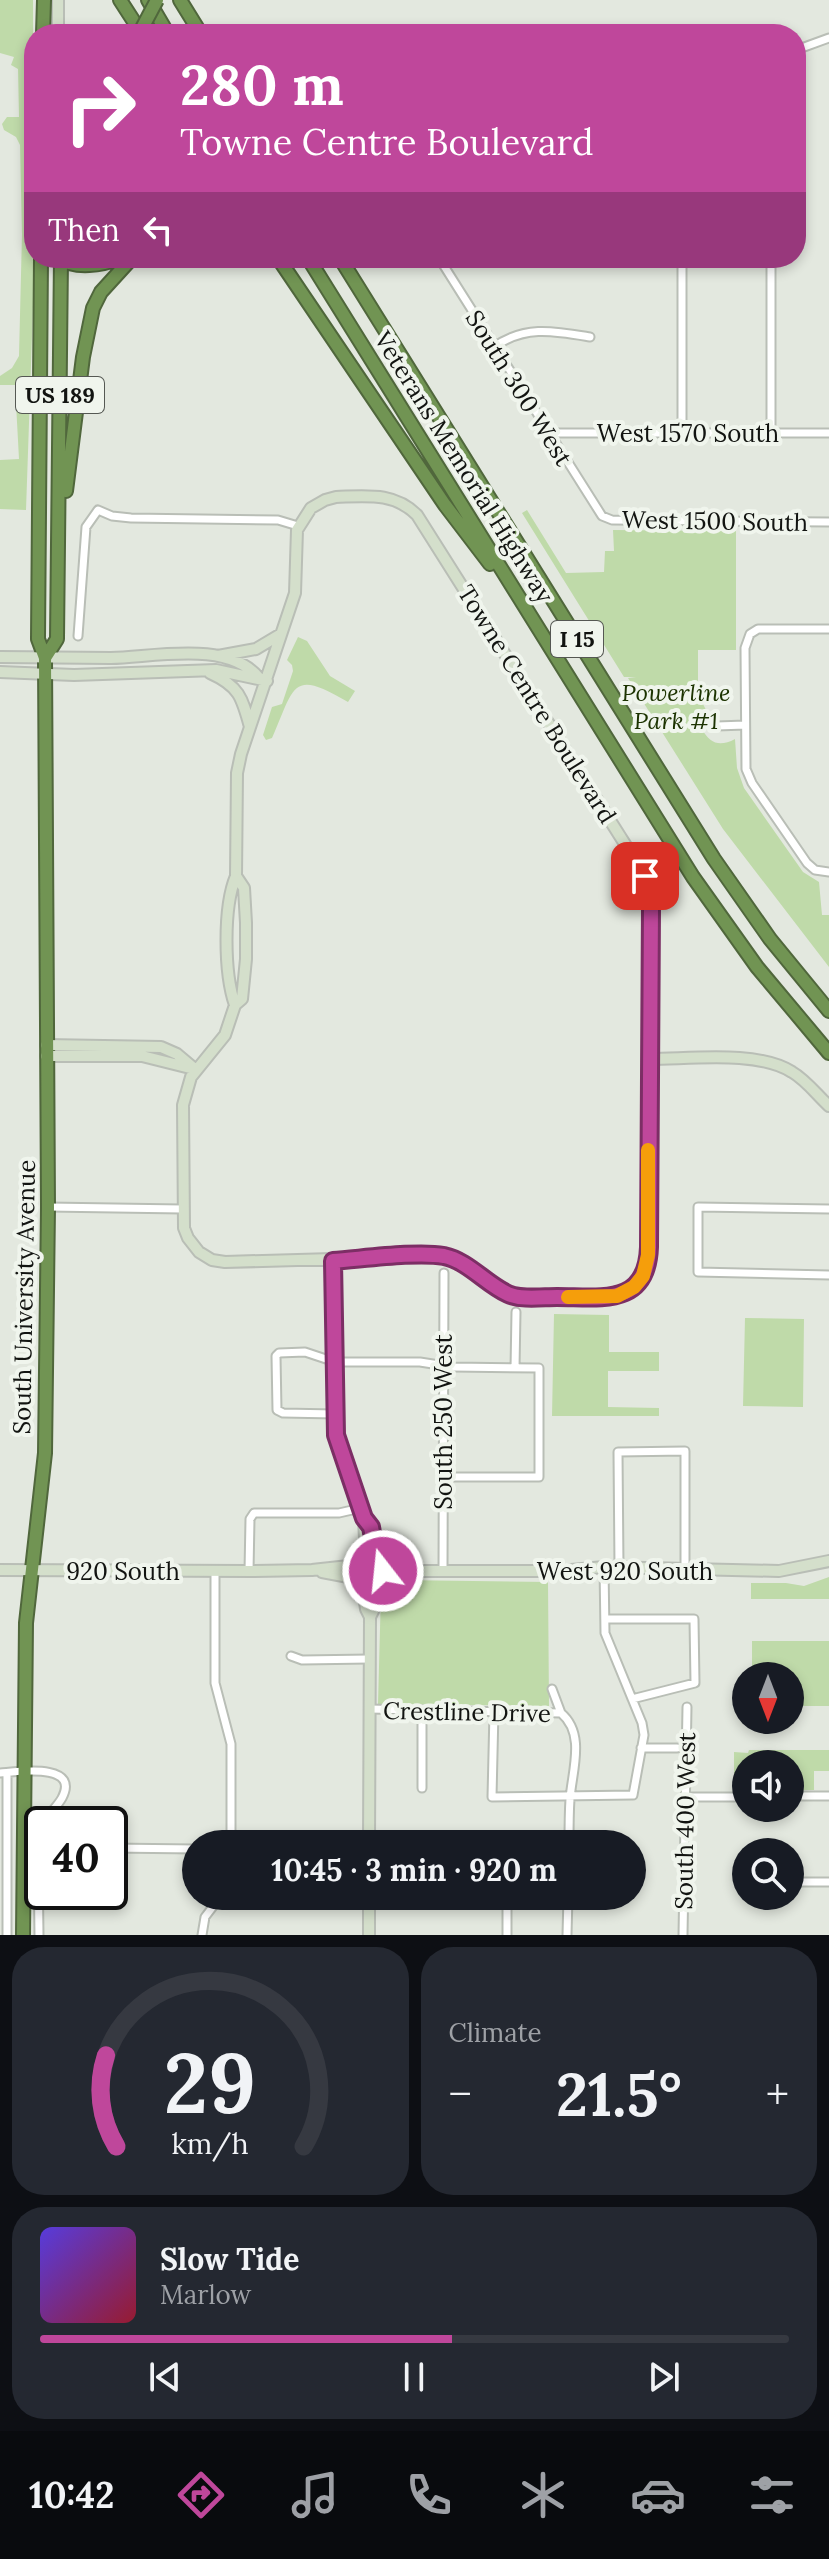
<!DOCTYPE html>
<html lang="en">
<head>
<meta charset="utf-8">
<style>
  :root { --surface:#171b24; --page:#242831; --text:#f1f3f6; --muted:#9ea1a6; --line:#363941; --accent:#bf479b }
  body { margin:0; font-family:Lora,serif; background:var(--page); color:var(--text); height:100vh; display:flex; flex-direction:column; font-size:30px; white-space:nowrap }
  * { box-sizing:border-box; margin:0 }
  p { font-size:26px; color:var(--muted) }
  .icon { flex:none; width:44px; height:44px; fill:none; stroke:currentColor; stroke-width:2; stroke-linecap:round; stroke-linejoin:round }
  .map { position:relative; height:1935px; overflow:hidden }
  .panel { display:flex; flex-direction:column; gap:12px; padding:12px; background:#0d0f14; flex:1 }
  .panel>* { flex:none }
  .top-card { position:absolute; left:24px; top:24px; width:782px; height:244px; border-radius:32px; box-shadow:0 4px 12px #0003; background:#bf479b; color:#fff; overflow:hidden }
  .needle { width:52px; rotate:180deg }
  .tools { position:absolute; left:732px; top:1662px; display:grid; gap:16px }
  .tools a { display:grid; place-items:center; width:72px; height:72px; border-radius:50%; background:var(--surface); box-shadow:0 4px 12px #0003; font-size:40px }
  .speed { position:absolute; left:24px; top:1806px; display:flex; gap:16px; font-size:40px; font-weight:700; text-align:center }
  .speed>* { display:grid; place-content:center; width:104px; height:104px; border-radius:50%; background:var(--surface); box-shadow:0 4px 12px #0003; line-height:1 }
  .speed .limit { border:4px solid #111; border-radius:12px; background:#fff; color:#111 }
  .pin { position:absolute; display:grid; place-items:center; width:68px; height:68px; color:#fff; margin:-34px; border-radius:16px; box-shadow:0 4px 12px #0006 }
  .me { position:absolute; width:88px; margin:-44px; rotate:344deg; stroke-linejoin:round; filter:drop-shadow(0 0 6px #0008) }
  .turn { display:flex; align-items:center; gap:28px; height:168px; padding:0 24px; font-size:36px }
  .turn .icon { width:104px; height:104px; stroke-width:2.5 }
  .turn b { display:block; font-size:56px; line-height:68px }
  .then { display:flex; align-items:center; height:76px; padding:0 24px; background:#0003; gap:16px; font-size:30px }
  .big { font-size:60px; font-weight:700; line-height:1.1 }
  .panel .card { flex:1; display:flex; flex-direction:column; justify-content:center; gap:12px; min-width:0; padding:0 28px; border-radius:32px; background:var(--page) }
  .panel .dial { align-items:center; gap:0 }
  .dial svg { height:208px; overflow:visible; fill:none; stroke:var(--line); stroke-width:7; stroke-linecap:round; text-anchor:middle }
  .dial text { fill:var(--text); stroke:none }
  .song { display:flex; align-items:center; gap:24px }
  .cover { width:96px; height:96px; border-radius:12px; background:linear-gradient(135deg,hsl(250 70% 55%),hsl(350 70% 35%)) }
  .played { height:8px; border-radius:4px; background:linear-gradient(90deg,var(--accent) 55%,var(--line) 55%) }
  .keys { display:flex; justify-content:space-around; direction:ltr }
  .heat { display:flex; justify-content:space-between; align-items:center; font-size:44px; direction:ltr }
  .panel .tiles { flex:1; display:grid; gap:12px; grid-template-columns:1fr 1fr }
  .card:last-child { grid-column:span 2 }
  .trip { position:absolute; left:182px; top:1830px; width:464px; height:80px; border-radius:40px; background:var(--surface); box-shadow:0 4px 12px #0003; font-weight:700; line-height:80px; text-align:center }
  .dock { display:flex; height:128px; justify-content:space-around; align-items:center; background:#090b0e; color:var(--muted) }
  .dock .icon { width:56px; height:56px }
  .dock .current { color:var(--accent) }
  .dock b { font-size:36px; color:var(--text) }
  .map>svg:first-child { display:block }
  .green { fill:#bfdaa9 }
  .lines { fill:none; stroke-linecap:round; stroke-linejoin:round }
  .street-casing { stroke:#b9beb6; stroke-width:11 }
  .secondary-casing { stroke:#b9beb6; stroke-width:14 }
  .highway-casing { stroke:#50673c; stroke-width:16 }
  .street { stroke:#fff; stroke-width:7 }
  .secondary { stroke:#d4dfcb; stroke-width:10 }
  .highway { stroke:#719453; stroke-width:12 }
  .highway-bridge-casing { stroke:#50673c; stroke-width:16; stroke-linecap:butt }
  .highway-bridge { stroke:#719453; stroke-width:12 }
  .route-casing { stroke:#7c2e65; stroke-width:20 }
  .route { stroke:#bf479b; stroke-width:14 }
  .slow { stroke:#f59e0b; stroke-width:14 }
  .labels { text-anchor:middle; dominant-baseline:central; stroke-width:8; stroke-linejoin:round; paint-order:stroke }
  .shield { fill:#f0f5ed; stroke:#555853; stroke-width:2 }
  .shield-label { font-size:22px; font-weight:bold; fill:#121411 }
  .street-label { font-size:24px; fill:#121411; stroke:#f0f5ed }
  .park-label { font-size:24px; font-style:italic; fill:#1c3301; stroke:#f0f5ed }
</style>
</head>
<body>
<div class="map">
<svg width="829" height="1935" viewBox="0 0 829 1935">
  <rect width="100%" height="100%" fill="#e3e8df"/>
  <!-- green -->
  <path class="green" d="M0,0H33L34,278L26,510L0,509V460L19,459L15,385H0V376L12,368L19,356L22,234L20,145L16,137L4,130L2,124L7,117H19L18,69L11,65L14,57L0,53Z
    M527,510L566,573L604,572L605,551H614L613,530L736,531V650H698V694L708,714L702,729C710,744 720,747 735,739L737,768L744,788L803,872L819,882L822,915H829V967L723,829L628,678L636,677H624L522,513Z
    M298,637L307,641L330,676L355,691L348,702C291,668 295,686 272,738L266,740L263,735L272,707L282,704L293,671L292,665L287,660Z
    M554,1314L609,1315V1352H659V1371H608V1407L659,1408V1416H552Z
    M745,1318L804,1319L803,1407L743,1406Z
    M829,1577V1599H751V1583H786L804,1586Z
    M398,1580L548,1582L549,1706L378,1704L381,1592L390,1581Z
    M752,1641H829V1706H790V1676H752Z
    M749,1750H829V1771H814V1790H790V1764H746V1790H734V1752L748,1753Z"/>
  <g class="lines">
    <!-- street casing -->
    <g class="street-casing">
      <path id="street" d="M796,50L829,38
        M439,258L602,516L612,520L829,522
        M682,258V433
        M771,258V433
        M494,347C525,325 554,331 590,337
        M548,433H829
        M829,629H758L750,634L745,648L746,769L752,783L807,863L815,870L829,872
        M78,636L86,527L98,510L112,516L131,518L278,520L298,526
        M717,726L745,725
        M48,1207L182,1209
        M829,1209L698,1207V1272L829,1275
        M515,1368L516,1312
        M335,1414L283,1413L277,1410L276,1356L279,1353L305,1352L335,1362H420L452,1367L539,1368V1477H443
        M619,1567L618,1452L685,1451V1568
        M215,1571V1683L231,1744V1844
        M249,1571L250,1519L254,1513H339L361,1508
        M443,1571L444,1273
        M605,1619H694L695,1683L632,1699
        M291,1656L302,1660L369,1659
        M552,1689L561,1713
        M369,1709L561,1713C586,1734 572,1771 570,1799C569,1814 569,1829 569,1844
        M422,1710V1788
        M494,1711L492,1797L633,1795L644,1735L642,1723L605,1633L604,1567
        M641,1748H677
        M0,1773C16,1772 81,1762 62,1798C57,1807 48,1814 43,1824
        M790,1796H829
        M687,1797H746
        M110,1848L196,1849
        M790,1877L802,1882H829
        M7,1935V1773
        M39,1935L38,1858L42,1826
        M202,1935L205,1917L221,1896
        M507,1935V1896
        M567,1935L568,1896
        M683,1935L687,1707"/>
    </g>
    <!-- secondary casing -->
    <g class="secondary-casing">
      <path id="secondary" d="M58,0V34
        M336,497C367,496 394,492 417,515L642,871L649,887L648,1255C647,1270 642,1284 628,1291C613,1300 523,1300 507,1293C482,1282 465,1259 437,1256L225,1262L212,1260L199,1252L188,1238L184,1228L183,1105L191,1077L225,1035L235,1005L242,999L246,959V923L244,888L236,876L237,773L241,754L295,593L297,530L311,508L325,500Z
        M218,656L256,649L281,634
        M0,657C37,657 74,658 111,658C155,657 228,640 259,678
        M0,672L74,675L216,670L267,681
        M210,673C239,686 242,697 250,727
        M235,1005C224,973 223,907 236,876
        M46,1045L161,1047L177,1054L196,1070
        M46,1056H142L194,1069
        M650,1059C690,1059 758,1050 792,1072C806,1080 817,1095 829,1106
        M333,1261L336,1435L364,1518L371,1527L377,1560
        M357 1571a13 13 0 1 1 26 0a13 13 0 1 1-26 0Z
        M362,1561L365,1539L364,1518
        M379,1561L419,1571
        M0,1570L249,1571L312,1570L358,1565
        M322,1572L359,1579
        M381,1579L421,1571H560L604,1567L779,1571L829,1561
        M362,1582L366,1609L370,1617L369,1844
        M370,1617L374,1609L378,1582
        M369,1935V1896"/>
    </g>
    <!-- highway casing -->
    <g class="highway-casing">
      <path id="highway" d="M120,0L142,34
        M148,0L168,34
        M180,0L201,34
        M43,34L44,0
        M59,258C76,270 102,265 121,258
        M278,258L445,505L490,564
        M308,258L693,877L757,967L829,1053
        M340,258L714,859L770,939L829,1011
        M66,491L83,357L93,308L101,292L132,258
        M45,658L57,639L61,258
        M23,1935L26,1623L45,1453L48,1207L45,658L38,639L41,258"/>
    </g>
    <!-- street -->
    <use href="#street" class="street"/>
    <!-- secondary -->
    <use href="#secondary" class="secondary"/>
    <!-- highway -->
    <use href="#highway" class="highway"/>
    <!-- highway-bridge casing -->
    <g class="highway-bridge-casing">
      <path id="highway-bridge" d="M139,34L157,0"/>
    </g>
    <!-- highway-bridge -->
    <use href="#highway-bridge" class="highway-bridge"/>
  </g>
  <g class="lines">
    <!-- route casing -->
    <g class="route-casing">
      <path id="route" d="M383,1571L377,1560L371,1527L364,1518L336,1435L333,1261C362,1259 417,1251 444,1256C468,1261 486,1284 508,1294C522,1300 542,1297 557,1297C601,1297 647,1307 649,1247L651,908L649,887L645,876"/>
    </g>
    <!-- route -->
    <use href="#route" class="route"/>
    <!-- slow -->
    <path class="slow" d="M568,1297L617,1296L634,1287L643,1276L648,1255V1150"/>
  </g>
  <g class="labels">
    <!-- shield labels -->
    <g class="shield">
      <rect x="16" y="377" width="88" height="36" rx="6"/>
      <rect x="551" y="621" width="52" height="36" rx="6"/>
    </g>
    <g class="shield-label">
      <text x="60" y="395">US 189</text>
      <text x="577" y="639">I 15</text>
    </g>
    <!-- street labels -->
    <g class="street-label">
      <text transform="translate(519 388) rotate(58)">South 300 West</text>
      <text x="688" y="433">West 1570 South</text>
      <text transform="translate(464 467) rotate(58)">Veterans Memorial Highway</text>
      <text transform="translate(715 521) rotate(1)">West 1500 South</text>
      <text transform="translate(537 704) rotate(58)">Towne Centre Boulevard</text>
      <text transform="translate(24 1297) rotate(-89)">South University Avenue</text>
      <text transform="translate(443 1422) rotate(-90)">South 250 West</text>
      <text x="123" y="1571">920 South</text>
      <text x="625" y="1571">West 920 South</text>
      <text transform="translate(467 1712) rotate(1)">Crestline Drive</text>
      <text transform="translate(685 1821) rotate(-89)">South 400 West</text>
    </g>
    <!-- park labels -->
    <g class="park-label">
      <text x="676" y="692">Powerline<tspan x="676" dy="28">Park #1</tspan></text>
    </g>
  </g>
</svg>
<div class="tools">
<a><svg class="needle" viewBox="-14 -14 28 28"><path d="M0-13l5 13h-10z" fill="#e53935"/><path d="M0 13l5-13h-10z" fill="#9ea1a6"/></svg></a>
<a><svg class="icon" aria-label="sound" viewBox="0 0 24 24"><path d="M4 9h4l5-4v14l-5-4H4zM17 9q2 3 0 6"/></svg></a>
<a><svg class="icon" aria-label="search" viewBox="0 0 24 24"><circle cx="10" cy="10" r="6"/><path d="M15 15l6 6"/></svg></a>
</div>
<div class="speed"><div class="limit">40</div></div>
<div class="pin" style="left:645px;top:876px;background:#d93025"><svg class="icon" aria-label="arrive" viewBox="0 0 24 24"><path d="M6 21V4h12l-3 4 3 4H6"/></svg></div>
<svg class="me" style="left:383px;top:1571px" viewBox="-20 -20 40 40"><circle r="17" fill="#bf479b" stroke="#fff" stroke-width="3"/><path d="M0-11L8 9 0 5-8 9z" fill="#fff"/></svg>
<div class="trip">10:45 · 3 min · 920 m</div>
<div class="top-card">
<div class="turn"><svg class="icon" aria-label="right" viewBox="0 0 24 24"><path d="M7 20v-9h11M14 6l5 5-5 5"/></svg><div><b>280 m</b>Towne Centre Boulevard</div></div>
<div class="then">Then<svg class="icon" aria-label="left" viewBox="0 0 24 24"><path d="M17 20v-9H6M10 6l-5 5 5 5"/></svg></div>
</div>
</div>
<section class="panel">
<div class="tiles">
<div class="card dial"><svg viewBox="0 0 100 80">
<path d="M14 69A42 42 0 1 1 86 69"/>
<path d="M14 69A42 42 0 0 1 10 34" stroke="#bf479b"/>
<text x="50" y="56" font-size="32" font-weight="700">29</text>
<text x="50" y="72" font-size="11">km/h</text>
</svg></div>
<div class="card"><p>Climate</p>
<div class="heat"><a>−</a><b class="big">21.5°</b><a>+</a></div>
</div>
<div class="card">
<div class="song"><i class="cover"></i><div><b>Slow Tide</b><p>Marlow</p></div></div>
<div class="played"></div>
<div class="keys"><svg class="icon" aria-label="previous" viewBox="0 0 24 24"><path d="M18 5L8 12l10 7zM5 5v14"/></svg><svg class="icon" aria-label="pause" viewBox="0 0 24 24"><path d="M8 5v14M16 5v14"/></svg><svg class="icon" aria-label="next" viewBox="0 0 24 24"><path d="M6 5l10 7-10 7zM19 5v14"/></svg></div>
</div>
</div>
</section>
<nav class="dock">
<b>10:42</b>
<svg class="icon current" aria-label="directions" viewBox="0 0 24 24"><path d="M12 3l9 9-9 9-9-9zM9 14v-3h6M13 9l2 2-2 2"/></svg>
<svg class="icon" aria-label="music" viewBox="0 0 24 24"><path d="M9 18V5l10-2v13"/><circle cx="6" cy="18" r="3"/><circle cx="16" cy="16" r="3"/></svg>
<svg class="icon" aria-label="phone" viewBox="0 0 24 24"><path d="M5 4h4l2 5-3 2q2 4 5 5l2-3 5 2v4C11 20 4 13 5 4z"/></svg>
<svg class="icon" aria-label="climate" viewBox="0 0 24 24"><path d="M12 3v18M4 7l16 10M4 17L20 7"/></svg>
<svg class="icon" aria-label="car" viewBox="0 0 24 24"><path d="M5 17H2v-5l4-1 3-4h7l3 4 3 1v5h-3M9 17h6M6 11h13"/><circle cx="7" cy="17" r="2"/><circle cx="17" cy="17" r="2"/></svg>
<svg class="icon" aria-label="filters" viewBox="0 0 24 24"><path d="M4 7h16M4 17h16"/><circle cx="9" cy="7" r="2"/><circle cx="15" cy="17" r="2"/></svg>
</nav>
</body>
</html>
